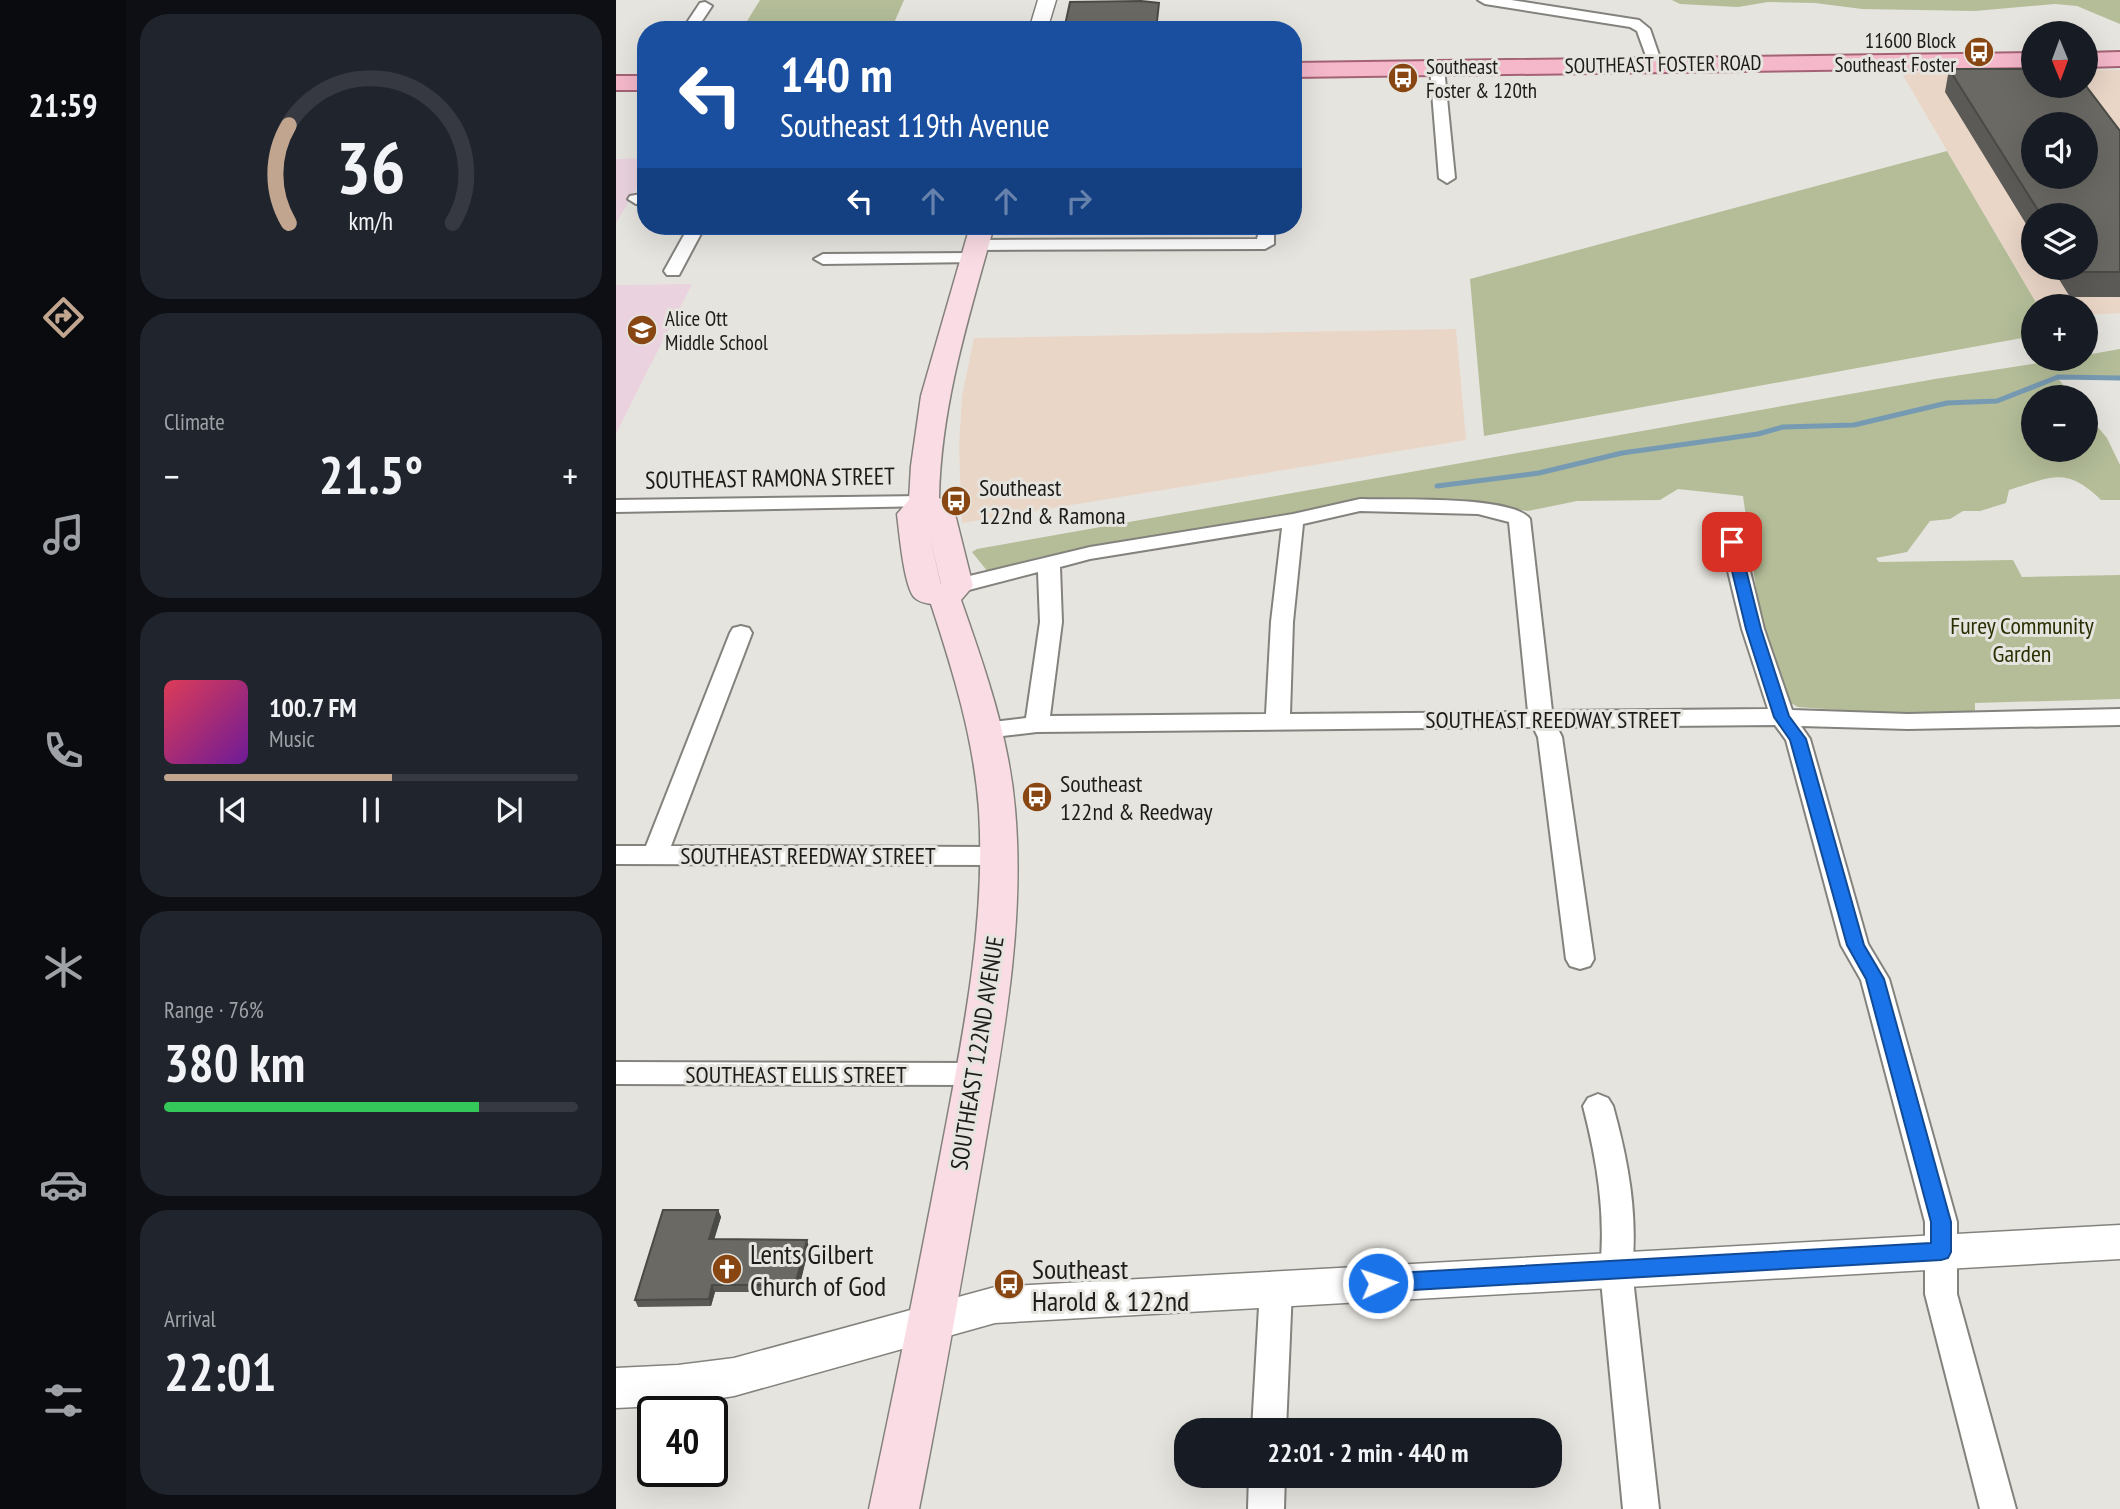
<!DOCTYPE html>
<html lang="en">
<head>
<meta charset="utf-8">
<style>
  :root { --surface:#171b24; --page:#20242c; --text:#f1f3f6; --muted:#9ea1a6; --line:#363941; --accent:#c1a58f }
  body { margin:0; font-family:"PT Sans Narrow",sans-serif; background:var(--page); color:var(--text); height:100vh; display:flex; flex-direction:column; font-size:26px; white-space:nowrap }
  * { box-sizing:border-box; margin:0 }
  p { font-size:23px; color:var(--muted) }
  .icon { flex:none; width:38px; height:38px; fill:none; stroke:currentColor; stroke-width:2; stroke-linecap:round; stroke-linejoin:round }
  .map { position:relative; flex:1; overflow:hidden }
  .panel { display:flex; flex-direction:column; gap:14px; padding:14px; background:#0d0f14; width:490px }
  .panel>* { flex:none }
  .top-card { position:absolute; left:21px; top:21px; width:665px; height:214px; border-radius:28px; box-shadow:0 7px 28px #0002; background:#1a4fa0; color:#fff; overflow:hidden }
  .needle { width:46px; rotate:179deg }
  .fabs { position:absolute; left:1405px; top:21px; display:grid; gap:14px }
  .fabs a { display:grid; place-items:center; width:77px; height:77px; border-radius:50%; background:var(--surface); box-shadow:0 7px 28px #0002; font-size:35px }
  .speed { position:absolute; left:21px; top:1396px; display:flex; gap:14px; font-size:35px; font-weight:700; text-align:center }
  .speed>* { display:grid; place-content:center; width:91px; height:91px; border-radius:50%; background:var(--surface); box-shadow:0 7px 28px #0002; line-height:1 }
  .speed .limit { border:4px solid #111; border-radius:10px; background:#fff; color:#111 }
  .pin { position:absolute; display:grid; place-items:center; width:60px; height:60px; color:#fff; margin:-30px; border-radius:14px; box-shadow:0 4px 10px #0006 }
  .me { position:absolute; width:77px; margin:-38px; rotate:87deg; stroke-linejoin:round; filter:drop-shadow(0 0 5px #0008) }
  .turn { display:flex; align-items:center; gap:24px; height:147px; padding:0 28px; font-size:32px }
  .turn .icon { width:91px; height:91px; stroke-width:2.5 }
  .turn b { display:block; font-size:49px; line-height:60px }
  .lanes { display:flex; align-items:center; height:66px; padding:0 28px; background:#0003; justify-content:center; gap:35px; direction:ltr }
  .lanes .off { opacity:.35 }
  .big { font-size:52px; font-weight:700; line-height:1.1 }
  .panel .widget { flex:1; display:flex; flex-direction:column; justify-content:center; gap:10px; min-width:0; padding:0 24px; border-radius:28px; background:var(--page) }
  .panel .dial { align-items:center; gap:0 }
  .dial svg { height:182px; overflow:visible; fill:none; stroke:var(--line); stroke-width:7; stroke-linecap:round; text-anchor:middle }
  .dial text { fill:var(--text); stroke:none }
  .song { display:flex; align-items:center; gap:21px }
  .cover { width:84px; height:84px; border-radius:10px; background:linear-gradient(135deg,hsl(350 70% 55%),hsl(280 70% 35%)) }
  .played { height:7px; border-radius:4px; background:linear-gradient(90deg,var(--accent) 55%,var(--line) 55%) }
  .keys { display:flex; justify-content:space-around; direction:ltr }
  .heat { display:flex; justify-content:space-between; align-items:center; font-size:38px; direction:ltr }
  .charge { height:10px; border-radius:5px; background:linear-gradient(90deg,#34c759 76%,var(--line) 0) }
  .trip { position:absolute; left:558px; top:1418px; width:388px; height:70px; border-radius:28px; background:var(--surface); box-shadow:0 7px 28px #0002; font-weight:700; line-height:70px; text-align:center }
  main { display:flex; flex:1; min-height:0 }
  .tab-bar { display:flex; flex-direction:column; width:126px; justify-content:space-around; align-items:center; background:#090b0e; color:var(--muted) }
  .tab-bar .icon { width:49px; height:49px }
  .tab-bar .active { color:var(--accent) }
  .tab-bar b { font-size:32px; color:var(--text) }
  .map>svg:first-child { display:block }
  .industrial { fill:#ead6c7; fill-rule:evenodd }
  .education { fill:#ead3df }
  .green { fill:#b4bd98 }
  .lines { fill:none; stroke-linecap:round; stroke-linejoin:round }
  .stream { stroke:#779ab3; stroke-width:5 }
  .minor-casing { stroke:#84827d; stroke-width:4 }
  .tertiary-casing { stroke:#84827d; stroke-width:3 }
  .secondary-casing { stroke:#84827d; stroke-width:3 }
  .primary-casing { stroke:#a46375; stroke-width:4 }
  .minor { fill:#fff; fill-rule:evenodd }
  .tertiary { fill:#fff; fill-rule:evenodd }
  .secondary { fill:#fadce4; fill-rule:evenodd }
  .primary { fill:#f4b8ca; fill-rule:evenodd }
  .wall { fill:#5b5a56 }
  .shaded-wall { fill:#4a4a46 }
  .building { fill:#6a6964; stroke:#4a4a46; stroke-width:2; fill-rule:evenodd }
  .route { fill:#1a73e8; stroke:#114b97; stroke-width:2 }
  .labels { text-anchor:middle; dominant-baseline:central; stroke-width:6; stroke-linejoin:round; paint-order:stroke }
  .far-poi-label { font-size:21px; fill:#1d1c1a; stroke:#e6e4de; text-anchor:start }
  .far-street-label { font-size:21px; fill:#1d1c1a; stroke:#e6e4de }
  .street-label { font-size:24px; fill:#1d1c1a; stroke:#e6e4de }
  .poi-label { font-size:24px; fill:#1d1c1a; stroke:#e6e4de; text-anchor:start }
  .park-label { font-size:24px; fill:#283002; stroke:#e6e4de }
  .near-poi-label { font-size:28px; fill:#1d1c1a; stroke:#e6e4de; text-anchor:start }
</style>
</head>
<body>
<main>
<nav class="tab-bar">
<b>21:59</b>
<svg class="icon active" aria-label="directions" viewBox="0 0 24 24"><path d="M12 3l9 9-9 9-9-9zM9 14v-3h6M13 9l2 2-2 2"/></svg>
<svg class="icon" aria-label="music" viewBox="0 0 24 24"><path d="M9 18V5l10-2v13"/><circle cx="6" cy="18" r="3"/><circle cx="16" cy="16" r="3"/></svg>
<svg class="icon" aria-label="phone" viewBox="0 0 24 24"><path d="M5 4h4l2 5-3 2q2 4 5 5l2-3 5 2v4C11 20 4 13 5 4z"/></svg>
<svg class="icon" aria-label="climate" viewBox="0 0 24 24"><path d="M12 3v18M4 7l16 10M4 17L20 7"/></svg>
<svg class="icon" aria-label="car" viewBox="0 0 24 24"><path d="M5 17H2v-5l4-1 3-4h7l3 4 3 1v5h-3M9 17h6M6 11h13"/><circle cx="7" cy="17" r="2"/><circle cx="17" cy="17" r="2"/></svg>
<svg class="icon" aria-label="filters" viewBox="0 0 24 24"><path d="M4 7h16M4 17h16"/><circle cx="9" cy="7" r="2"/><circle cx="15" cy="17" r="2"/></svg>
</nav>
<section class="panel">
<div class="widget dial"><svg viewBox="0 0 100 80">
<path d="M14 69A42 42 0 1 1 86 69"/>
<path d="M14 69A42 42 0 0 1 14 26" stroke="#c1a58f"/>
<text x="50" y="56" font-size="32" font-weight="700">36</text>
<text x="50" y="72" font-size="11">km/h</text>
</svg></div>
<div class="widget"><p>Climate</p>
<div class="heat"><a>−</a><b class="big">21.5°</b><a>+</a></div>
</div>
<div class="widget">
<div class="song"><i class="cover"></i><div><b>100.7 FM</b><p>Music</p></div></div>
<div class="played"></div>
<div class="keys"><svg class="icon" aria-label="previous" viewBox="0 0 24 24"><path d="M18 5L8 12l10 7zM5 5v14"/></svg><svg class="icon" aria-label="pause" viewBox="0 0 24 24"><path d="M8 5v14M16 5v14"/></svg><svg class="icon" aria-label="next" viewBox="0 0 24 24"><path d="M6 5l10 7-10 7zM19 5v14"/></svg></div>
</div>
<div class="widget"><p>Range · 76%</p><b class="big">380 km</b><div class="charge"></div></div>
<div class="widget"><p>Arrival</p><b class="big">22:01</b></div>
</section>
<div class="map">
<svg width="1504" height="1509" viewBox="0 0 1504 1509">
  <rect width="100%" height="100%" fill="#e6e4de"/>
  <!-- industrial -->
  <path class="industrial" d="M1470,70H1504V313L1470,315V306H1422L1285,72L1417,71L1418,86H1470ZM1418,124H1470V177H1418ZM1418,215H1470V268H1418Z
    M840,329L850,440L346,523L343,447L346,396L358,338Z"/>
  <!-- education -->
  <path class="education" d="M30,158V173L0,223V159Z
    M76,284L30,374L0,434V285Z"/>
  <!-- green -->
  <path class="green" d="M144,0H288L278,23L128,26Z
    M1056,0H1504V24L1461,6L1439,4L1359,11L1246,9L1199,3L1152,2L1122,7L1064,4Z
    M1331,151L1422,306H1418L1417,336L868,436L854,279Z
    M1504,349V379L1440,376L1457,397H1418V450H1470V413L1491,438L1504,465V500H1485C1450,466 1436,477 1393,490L1390,503L1364,511H1347L1334,519L1314,521L1291,552L1260,558L1263,562L1397,560L1406,577L1504,575V699L1359,703V713L1290,715L1182,707L1168,699L1143,610L1127,496L1062,489L1044,500L961,501L912,511L814,500L749,501L424,557L372,572L356,552L361,549L1319,379L1449,359H1470V355Z"/>
  <g class="lines">
    <!-- stream -->
    <path class="stream" d="M821,486L923,473L1006,453L1142,434L1167,427L1238,425L1331,403L1381,401L1442,377L1504,378"/>
    <!-- minor casing -->
    <g class="minor-casing">
      <path id="minor" d="M862,0H895L1023,20L1034,29L1046,64L1039,68L1034,67L1021,31L1014,27L869,4Z
        M89,2L96,6L80,30H66L84,3Z
        M821,64L828,68L839,178L831,183L823,178L814,68Z
        M30,193V203L20,204L12,199L14,196Z
        M73,226H89L63,275H51L48,271Z
        M650,226L658,231V244L649,249L360,250L351,245L360,240L641,239L644,227Z
        M357,253L363,254L366,258L363,262L207,264L198,259L207,254Z
        M308,496L315,498L318,502L315,506L0,512V500Z
        M744,499C776,500 897,495 914,519L936,711L1152,709L1126,629L1105,542L1108,537H1124L1127,542L1148,629L1176,710L1292,714L1504,709V725L1292,729L1185,726L1194,739L1252,944L1273,979L1341,1222V1294L1400,1509H1364L1309,1294V1222L1245,980L1225,945L1170,740L1159,725L941,727L946,737L978,959L974,966L964,969L954,966L950,959L922,737L917,727L421,732L369,738L360,736L357,730L360,724L410,718L424,622L422,572L341,593L333,591L330,586L333,581L474,547L677,514ZM744,511L862,514L893,522L912,712L674,714L677,622L687,524ZM666,528L655,622L650,714L434,716L446,622L444,567L474,559Z
        M125,626L133,628L136,633L55,846L383,847L392,850L396,856L392,862L383,865L0,864V846H30L114,633L117,628Z
        M0,1062L360,1063L370,1066L375,1074L370,1082L360,1085L0,1084Z
        M982,1094L992,1098L997,1106C1012,1160 1022,1214 1016,1270L1043,1509H1007L984,1270C990,1214 981,1160 967,1106L972,1098Z
        M660,1275L671,1279L676,1289L670,1430H636L644,1289L649,1279Z
        M633,1475H669L668,1509H632Z"/>
    </g>
    <!-- tertiary casing -->
    <g class="tertiary-casing">
      <path id="tertiary" d="M422,0H440L431,30H413Z
        M1504,1225V1259L379,1323L118,1396L62,1405L0,1408V1368L62,1365L118,1358L379,1287Z"/>
    </g>
    <!-- secondary casing -->
    <g class="secondary-casing">
      <path id="secondary" d="M354,226H378C353,316 325,404 323,498L334,504L338,510L357,586L345,600C369,668 393,737 399,809C409,922 388,1034 369,1145C348,1266 327,1388 303,1509H253C279,1388 303,1267 326,1146C347,1035 370,923 363,810C358,739 337,671 315,604C310,603 303,602 299,598C288,589 283,530 281,514L293,500L295,466L305,396ZM313,533L325,584V585Z"/>
    </g>
    <!-- primary casing -->
    <g class="primary-casing">
      <path id="primary" d="M1504,52V66L1470,67V53Z
        M1418,53V67L677,77V63Z
        M0,76H30V90H0Z"/>
    </g>
    <!-- minor -->
    <use href="#minor" class="minor"/>
    <!-- tertiary -->
    <use href="#tertiary" class="tertiary"/>
    <!-- secondary -->
    <use href="#secondary" class="secondary"/>
    <!-- primary -->
    <use href="#primary" class="primary"/>
  </g>
  <!-- wall -->
  <path class="wall" d="M1333,69L1504,131V297H1454L1436,268H1470V215H1418V237L1329,92Z
    M102,1210L105,1217L98,1239L193,1247L182,1292H99L95,1306L22,1307L19,1300Z"/>
  <!-- shaded-wall -->
  <path class="shaded-wall" d="M102,1210L105,1217L96,1247L93,1239Z
    M191,1240L193,1247L182,1292L179,1285Z
    M96,1285L99,1292L95,1306L93,1299Z"/>
  <!-- building -->
  <path class="building" d="M525,1L543,3L540,30H448L454,2Z
    M1333,69H1418V86H1470L1504,131V272H1460L1458,268H1470V215H1425ZM1418,124H1470V177H1418Z
    M47,1210H102L93,1239L191,1240L179,1285H96L93,1299L19,1300Z"/>
  <!-- route -->
  <path class="route" d="M1116,538L1123,542L1145,629L1173,716L1190,739L1248,945L1268,979L1335,1222V1252L1332,1258L1325,1260L762,1292L755,1290L752,1283L755,1277L762,1274L1315,1243V1222L1250,979L1231,945L1174,740L1158,717L1130,629L1109,542Z"/>
  <!-- icons -->
  <defs>
    <g id="bus-disc" transform="scale(1.575)"><circle r="9.5" fill="#874612" stroke="#e6e4de"/><path d="M-5-6H5V4H4V6H2V4H-2V6H-4V4H-5ZM-3.5-4V0h7V-4ZM-3.5 1.2v1.5H-2V1.2ZM2 1.2v1.5H3.5V1.2Z" fill="#fff"/></g>
    <g id="school-disc" transform="scale(1.575)"><circle r="9.5" fill="#874612" stroke="#e6e4de"/><path d="M0-5L7-2L0 1L-7-2ZM-4 1L0 2.5L4 1V4Q0 6-4 4Z" fill="#fff"/></g>
    <g id="church-disc" transform="scale(1.575)"><circle r="9.5" fill="#874612" stroke="#e6e4de"/><path d="M-1.2-6h2.4v3.5h3.3v2.4h-3.3V6h-2.4V-.1h-3.3v-2.4h3.3Z" fill="#fff"/></g>
  </defs>
  <g fill-rule="evenodd">
    <use href="#bus-disc" x="1363" y="52"/>
    <use href="#bus-disc" x="787" y="78"/>
    <use href="#school-disc" x="26" y="330"/>
    <use href="#bus-disc" x="340" y="501"/>
    <use href="#bus-disc" x="421" y="797"/>
    <use href="#church-disc" x="111" y="1269"/>
    <use href="#bus-disc" x="393" y="1284"/>
  </g>
  <g class="labels">
    <!-- far-poi labels -->
    <g class="far-poi-label">
      <text x="1340" y="40" text-anchor="end">11600 Block<tspan x="1340" dy="24">Southeast Foster</tspan></text>
      <text x="810" y="66">Southeast<tspan x="810" dy="24">Foster &amp; 120th</tspan></text>
      <text x="49" y="318">Alice Ott<tspan x="49" dy="24">Middle School</tspan></text>
    </g>
    <!-- far-street labels -->
    <g class="far-street-label">
      <text transform="translate(1047 64) rotate(-1)">SOUTHEAST FOSTER ROAD</text>
    </g>
    <!-- street labels -->
    <g class="street-label">
      <text transform="translate(154 478) rotate(-1)">SOUTHEAST RAMONA STREET</text>
      <text x="937" y="719">SOUTHEAST REEDWAY STREET</text>
      <text x="192" y="855">SOUTHEAST REEDWAY STREET</text>
      <text transform="translate(361 1053) rotate(-81)">SOUTHEAST 122ND AVENUE</text>
      <text x="180" y="1074">SOUTHEAST ELLIS STREET</text>
    </g>
    <!-- poi labels -->
    <g class="poi-label">
      <text x="363" y="487">Southeast<tspan x="363" dy="28">122nd &amp; Ramona</tspan></text>
      <text x="444" y="783">Southeast<tspan x="444" dy="28">122nd &amp; Reedway</tspan></text>
    </g>
    <!-- park labels -->
    <g class="park-label">
      <text x="1406" y="625">Furey Community<tspan x="1406" dy="28">Garden</tspan></text>
    </g>
    <!-- near-poi labels -->
    <g class="near-poi-label">
      <text x="134" y="1253">Lents Gilbert<tspan x="134" dy="32">Church of God</tspan></text>
      <text x="416" y="1268">Southeast<tspan x="416" dy="32">Harold &amp; 122nd</tspan></text>
    </g>
  </g>
</svg>
<div class="fabs">
<a><svg class="needle" viewBox="-14 -14 28 28"><path d="M0-13l5 13h-10z" fill="#e53935"/><path d="M0 13l5-13h-10z" fill="#9ea1a6"/></svg></a>
<a><svg class="icon" aria-label="sound" viewBox="0 0 24 24"><path d="M4 9h4l5-4v14l-5-4H4zM17 9q2 3 0 6"/></svg></a>
<a><svg class="icon" aria-label="layers" viewBox="0 0 24 24"><path d="M12 4l9 5-9 5-9-5zM3 14l9 5 9-5"/></svg></a>
<a>+</a>
<a>−</a>
</div>
<div class="speed"><div class="limit">40</div></div>
<div class="pin" style="left:1116px;top:542px;background:#d93025"><svg class="icon" aria-label="arrive" viewBox="0 0 24 24"><path d="M6 21V4h12l-3 4 3 4H6"/></svg></div>
<svg class="me" style="left:762px;top:1283px" viewBox="-20 -20 40 40"><circle r="17" fill="#1a73e8" stroke="#fff" stroke-width="3"/><path d="M0-11L8 9 0 5-8 9z" fill="#fff"/></svg>
<div class="trip">22:01 · 2 min · 440 m</div>
<div class="top-card">
<div class="turn"><svg class="icon" aria-label="left" viewBox="0 0 24 24"><path d="M17 20v-9H6M10 6l-5 5 5 5"/></svg><div><b>140 m</b>Southeast 119th Avenue</div></div>
<div class="lanes"><svg class="icon" aria-label="left" viewBox="0 0 24 24"><path d="M17 20v-9H6M10 6l-5 5 5 5"/></svg><svg class="icon off" aria-label="ahead" viewBox="0 0 24 24"><path d="M12 20V5M6 11l6-6 6 6"/></svg><svg class="icon off" aria-label="ahead" viewBox="0 0 24 24"><path d="M12 20V5M6 11l6-6 6 6"/></svg><svg class="icon off" aria-label="right" viewBox="0 0 24 24"><path d="M7 20v-9h11M14 6l5 5-5 5"/></svg></div>
</div>
</div>
</main>
</body>
</html>
